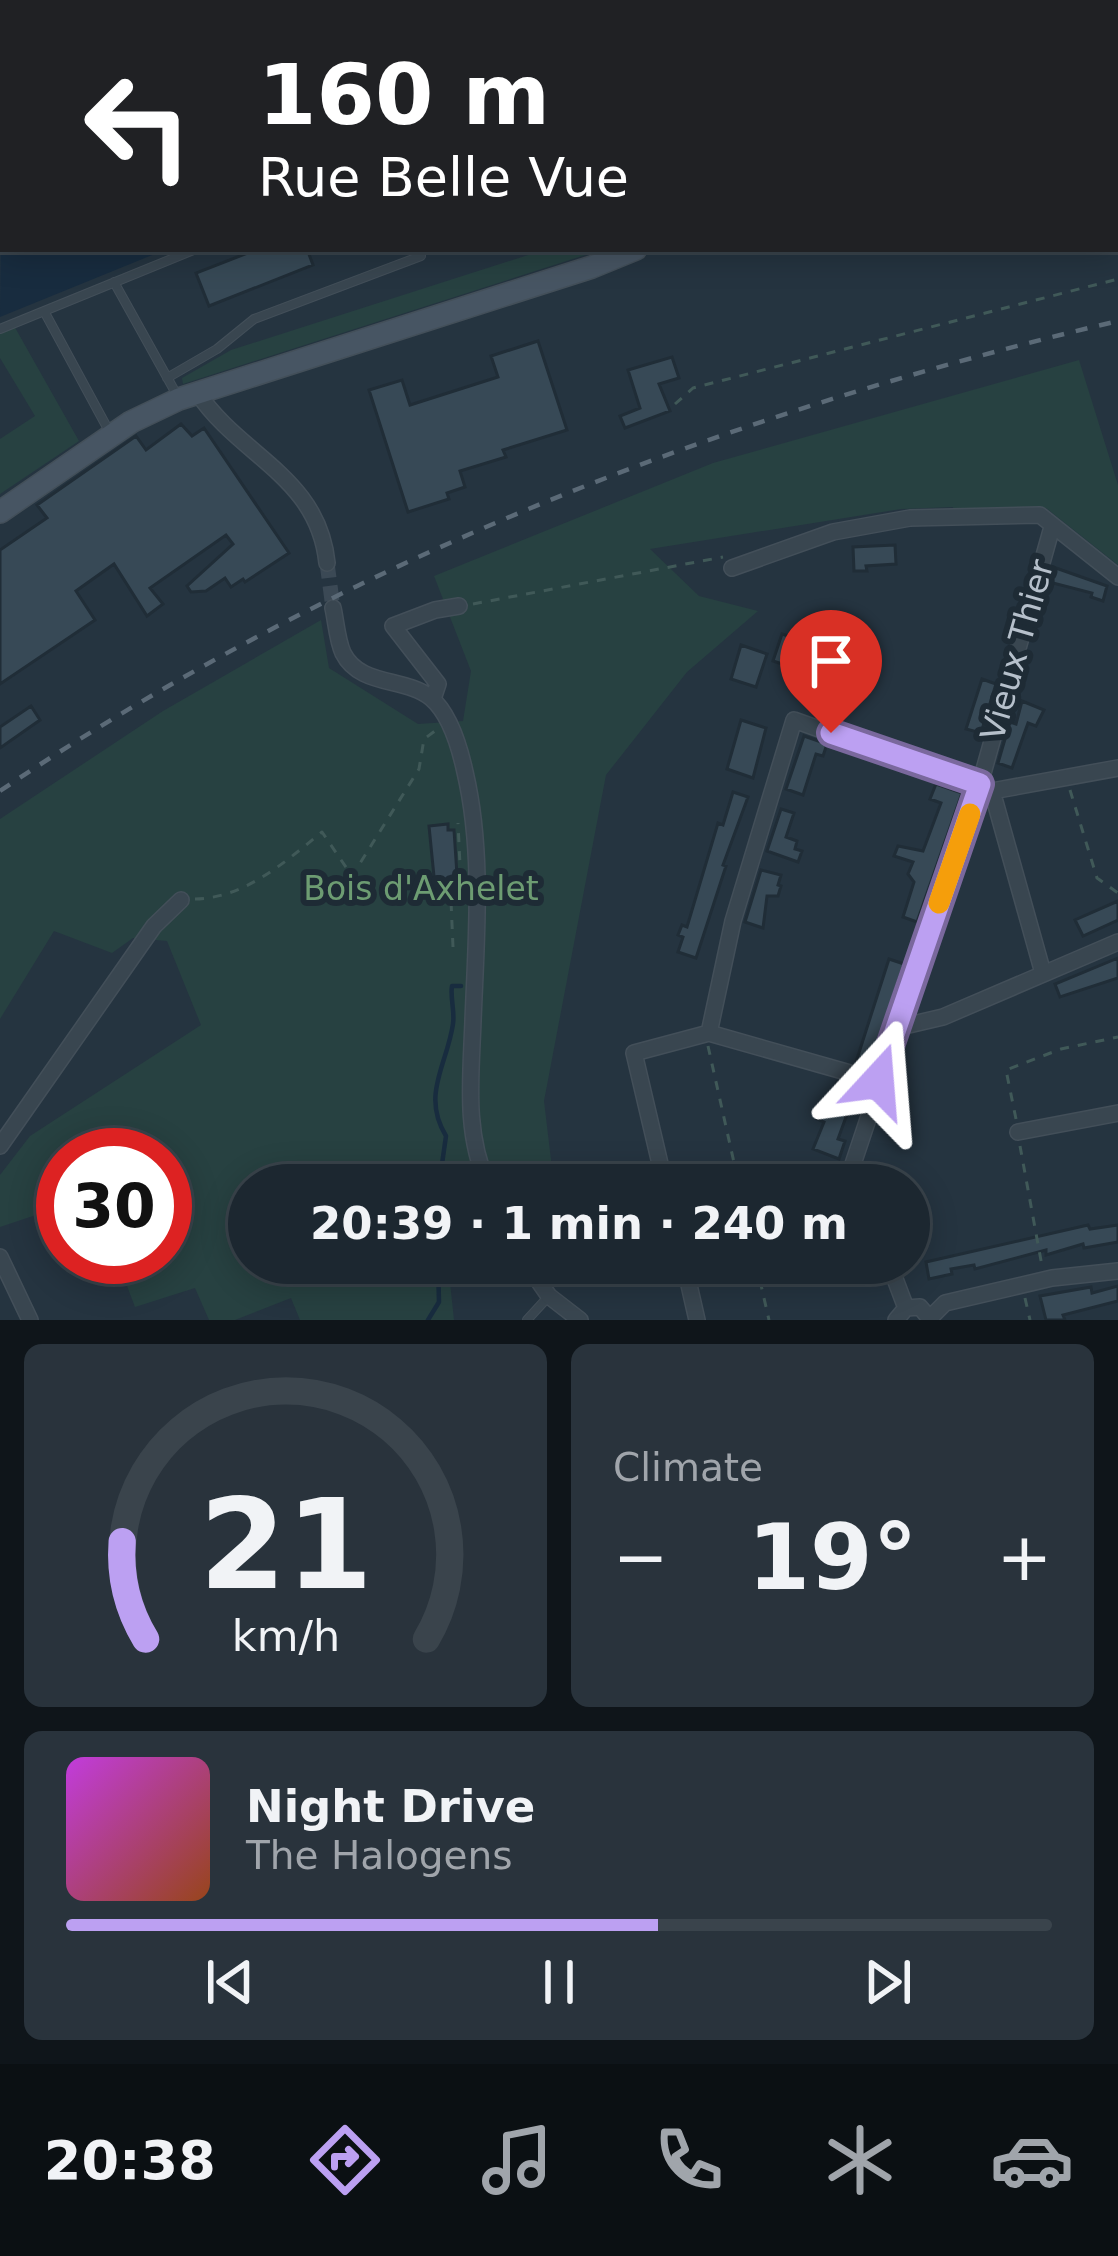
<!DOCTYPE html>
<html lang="en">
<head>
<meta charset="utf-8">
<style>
  :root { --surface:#1c2730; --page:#29333c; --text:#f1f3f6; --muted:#a0a5ab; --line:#3a444c; --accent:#bca0f2 }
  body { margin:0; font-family:"DejaVu Sans",sans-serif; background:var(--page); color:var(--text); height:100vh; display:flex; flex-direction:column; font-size:45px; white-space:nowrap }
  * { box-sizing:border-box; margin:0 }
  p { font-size:39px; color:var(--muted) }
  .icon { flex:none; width:66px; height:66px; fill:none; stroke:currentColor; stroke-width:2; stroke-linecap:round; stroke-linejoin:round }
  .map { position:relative; height:1320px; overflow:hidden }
  .side { display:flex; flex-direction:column; gap:24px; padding:24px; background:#0f151a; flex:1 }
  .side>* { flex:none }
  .top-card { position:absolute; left:0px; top:0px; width:1119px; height:252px; box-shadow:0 6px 30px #0003,0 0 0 3px var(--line); background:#202124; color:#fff; overflow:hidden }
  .speed { position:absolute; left:36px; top:1128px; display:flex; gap:24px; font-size:60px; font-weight:700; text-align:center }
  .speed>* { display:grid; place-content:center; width:156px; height:156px; border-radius:50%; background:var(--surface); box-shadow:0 6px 30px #0003,0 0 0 3px var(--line); line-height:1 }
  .speed .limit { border:18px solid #d22; background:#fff; color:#111 }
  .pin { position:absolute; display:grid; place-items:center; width:102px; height:102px; color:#fff; margin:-123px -51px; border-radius:50% 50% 50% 0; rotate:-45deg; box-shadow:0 0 12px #0007 }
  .pin .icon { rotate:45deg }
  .me { position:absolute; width:132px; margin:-66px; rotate:19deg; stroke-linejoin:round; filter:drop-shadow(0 0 9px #0008) }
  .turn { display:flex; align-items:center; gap:42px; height:252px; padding:0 60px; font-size:54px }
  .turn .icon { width:156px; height:156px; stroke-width:2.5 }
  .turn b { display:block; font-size:84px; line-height:102px }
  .big { font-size:90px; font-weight:600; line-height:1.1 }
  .side .widget { flex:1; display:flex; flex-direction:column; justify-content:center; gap:18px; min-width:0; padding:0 42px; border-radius:18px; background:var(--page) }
  .side .dial { align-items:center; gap:0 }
  .dial svg { height:312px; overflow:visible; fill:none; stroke:var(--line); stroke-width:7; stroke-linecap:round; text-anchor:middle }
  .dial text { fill:var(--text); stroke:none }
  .song { display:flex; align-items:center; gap:36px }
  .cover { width:144px; height:144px; border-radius:18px; background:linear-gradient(135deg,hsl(290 70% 55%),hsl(20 70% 35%)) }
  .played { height:12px; border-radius:6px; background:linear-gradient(90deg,var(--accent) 60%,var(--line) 60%) }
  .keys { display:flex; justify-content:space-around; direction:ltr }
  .heat { display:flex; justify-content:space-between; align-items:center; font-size:66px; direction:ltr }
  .side .tiles { flex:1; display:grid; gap:24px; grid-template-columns:1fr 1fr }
  .widget:last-child { grid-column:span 2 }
  .trip { position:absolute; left:228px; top:1164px; width:702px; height:120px; border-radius:60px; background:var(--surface); box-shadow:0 6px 30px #0003,0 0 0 3px var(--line); font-weight:600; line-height:120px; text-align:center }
  .menu { display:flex; height:192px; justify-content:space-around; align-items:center; background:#0b1013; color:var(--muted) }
  .menu .icon { width:84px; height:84px }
  .menu .on { color:var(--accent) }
  .menu b { font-size:54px; color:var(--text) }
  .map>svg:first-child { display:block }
  .green { fill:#274141 }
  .water { fill:#182c3f }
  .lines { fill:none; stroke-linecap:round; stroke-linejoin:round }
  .stream { stroke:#182c3f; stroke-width:4.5 }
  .building { fill:#374956; stroke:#202d37; stroke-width:3 }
  .street-tunnel { stroke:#3b4955; stroke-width:15; stroke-dasharray:15 8; stroke-linecap:butt }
  .lane-casing { stroke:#434f59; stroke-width:10 }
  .street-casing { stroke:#434f59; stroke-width:18 }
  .secondary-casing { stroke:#434f59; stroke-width:24 }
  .path { stroke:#405958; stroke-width:3; stroke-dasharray:9 9; stroke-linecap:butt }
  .lane { stroke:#394650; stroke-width:8 }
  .street { stroke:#394650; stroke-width:15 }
  .secondary { stroke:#475563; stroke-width:21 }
  .rail { stroke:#5b6a77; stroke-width:4.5; stroke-dasharray:12 12; stroke-linecap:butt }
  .route-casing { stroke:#7a689d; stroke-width:30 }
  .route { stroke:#bca0f2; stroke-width:21 }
  .slow { stroke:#f59e0b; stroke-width:21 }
  .labels { text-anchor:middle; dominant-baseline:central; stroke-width:12; stroke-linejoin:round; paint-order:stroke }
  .street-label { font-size:33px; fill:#b6c0cb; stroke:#1e2b35 }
  .park-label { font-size:33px; fill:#6d9c72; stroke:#1e2b35 }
</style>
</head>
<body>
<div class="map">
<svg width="1118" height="1320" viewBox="0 0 1118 1320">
  <rect width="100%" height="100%" fill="#253440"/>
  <!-- green -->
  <path class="green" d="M547,249H604L183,384L182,378L231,350Z
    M13,324L79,441L0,494V439L35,416L0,358V329Z
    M1079,360L1118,485V565L1046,508L954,512L953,507L901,509L650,549L699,596L758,611L687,672L606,775L544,1101L554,1185H249V1263H448L454,1320H300L291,1298L235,1320H209L195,1288L135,1307L116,1257H165V1155H63V1206L0,1227V1175L30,1136L201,1025L167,941L133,938L112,953L54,931L0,1019V819L163,711L321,620L329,668L418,724L463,721L471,671L434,576L713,463Z"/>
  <!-- water -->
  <path class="water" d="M28,0H776L21,3Z
    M3,10V249H167L0,317Z"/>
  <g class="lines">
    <!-- stream -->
    <path class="stream" d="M439,1185L446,1136C421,1095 447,1065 453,1024C455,1011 450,998 452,986H461
      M428,1320L439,1302L438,1263"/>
  </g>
  <!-- building -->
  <path class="building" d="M258,249H307L313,265L209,306L196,273Z
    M538,341L567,430L503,450L506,457L460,471L465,487L447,493L449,499L408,512L369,390L402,380L410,405L498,377L491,356Z
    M672,357L679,378L659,384L670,411L625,428L620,416L640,408L628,370Z
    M181,424L192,436L204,428L289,553L245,582L243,579L231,587L225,578L206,591L191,592L187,586L233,544L226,535L150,588L163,604L147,616L114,564L76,591L95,620L0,684V550L47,518L37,505L136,436L146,450Z
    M895,545L896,564L866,566L867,571H854L853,547Z
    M1053,567L1107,586L1103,601L1091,597L1092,593L1049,582Z
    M782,634L810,643L801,670L773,661Z
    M741,645L767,654L756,687L731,679Z
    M982,679L996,684L981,733L966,729Z
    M1022,701L1044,710L1036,726L1028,723L1012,768L998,763L1010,722L1016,724Z
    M31,706L40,720L0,748V727Z
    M741,720L766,728L753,778L727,769Z
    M804,736L827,744L823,756L816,754L803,795L786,789Z
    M936,784L962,793L917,922L903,917L914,882L908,874L913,862L894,856L898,846L923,851L941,803L930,799Z
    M733,792L748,797L723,865L726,866L696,958L678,952L683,937L678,935L682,925L687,927L718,823L723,825Z
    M781,809L794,813L786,837L797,841L795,849L802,851L798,862L767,851Z
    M448,824V830H454L457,875L452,876L453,888L447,889L448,896L436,897L429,826Z
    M761,870L781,875L778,885L781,886L778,896H767L763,928L745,922Z
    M1118,901V920L1083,936L1075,920Z
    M1118,958V978L1060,997L1055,984Z
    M889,959L904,964L870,1066L856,1062Z
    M837,1082L851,1086L854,1095L838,1139L845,1141L839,1159L813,1149L824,1122L817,1119L820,1109L827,1112Z
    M1088,1225L1090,1229L1118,1225V1242L1084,1248L1083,1244L1046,1255V1250L975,1269L974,1265L951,1269L952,1274L929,1279L926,1262Z
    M1118,1286V1301L1063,1315L1065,1320H1046L1040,1296L1091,1287L1092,1293Z"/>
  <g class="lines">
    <!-- street-tunnel -->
    <path class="street-tunnel" d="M327,563L333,608"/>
    <!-- lane casing -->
    <g class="lane-casing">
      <path id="lane" d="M782,3L789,0
        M994,3L995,0
        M1116,44H1118
        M114,282L178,397
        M44,311L109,431
        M0,329L196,249
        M167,378L217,349L254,319L421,256
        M527,1320L549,1296"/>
    </g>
    <!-- street casing -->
    <g class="street-casing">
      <path id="street" d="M197,392C240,457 318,476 327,563
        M732,568L833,532L910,518L1040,515L1118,577
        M333,608C336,621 337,640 343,653C360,687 405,677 431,698C450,714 460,749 465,772C484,853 476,940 473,1021C471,1077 464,1133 488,1185
        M433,699L438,684L393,626L435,610L459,606
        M992,791L1118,768
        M896,1028L943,1017L1118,942
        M878,1081L709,1033L733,921L794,720L992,791L1043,973
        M1018,1132L1118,1113
        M0,1146L154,926L181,900
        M665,1185L634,1053L709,1033
        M861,1185L853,1164L980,784L1052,527
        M0,1257L30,1320
        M526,1263L549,1296L580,1320
        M684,1263L697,1320
        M889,1263L906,1308
        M931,1317L945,1303L1052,1278L1118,1271
        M896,1320L906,1308L920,1307L931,1320"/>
    </g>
    <!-- secondary casing -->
    <g class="secondary-casing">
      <path id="secondary" d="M1116,99L1118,98
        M0,512L131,422L179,399L592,267L636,249"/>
    </g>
    <!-- path -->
    <path class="path" d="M4,3L11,0
      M675,404L693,388L1118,279
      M473,604L723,557
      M1070,790L1097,878L1118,893
      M195,899C245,898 285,862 322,832L352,876L419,769L424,739L435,731L437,734
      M453,947L451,901L461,886L458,823
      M708,1046L739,1185
      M1016,1119L1006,1070L1061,1049L1118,1037
      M1020,1146L1042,1266
      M756,1263L769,1320
      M1025,1298L1030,1320"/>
    <!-- lane -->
    <use href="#lane" class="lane"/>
    <!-- street -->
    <use href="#street" class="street"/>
    <!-- secondary -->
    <use href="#secondary" class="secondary"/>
    <!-- rail -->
    <path class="rail" d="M0,791C338,563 722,414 1118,321"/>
  </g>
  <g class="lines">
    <!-- route casing -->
    <g class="route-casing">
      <path id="route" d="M831,733L980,784L878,1081"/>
    </g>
    <!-- route -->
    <use href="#route" class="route"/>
    <!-- slow -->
    <path class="slow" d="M939,903L970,814"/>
  </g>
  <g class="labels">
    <!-- street labels -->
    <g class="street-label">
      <text transform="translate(1017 650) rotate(-74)">Vieux Thier</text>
    </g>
    <!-- park labels -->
    <g class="park-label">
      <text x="421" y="888">Bois d'Axhelet</text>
    </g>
  </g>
</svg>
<div class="speed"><div class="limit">30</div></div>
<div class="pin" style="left:831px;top:733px;background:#d93025"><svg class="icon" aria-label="arrive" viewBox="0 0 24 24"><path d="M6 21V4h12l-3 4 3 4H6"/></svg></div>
<svg class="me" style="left:878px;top:1081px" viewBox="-20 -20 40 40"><path d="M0-17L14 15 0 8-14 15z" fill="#bca0f2" stroke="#fff" stroke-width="4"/></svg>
<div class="trip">20:39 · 1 min · 240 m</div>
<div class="top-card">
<div class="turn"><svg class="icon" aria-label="left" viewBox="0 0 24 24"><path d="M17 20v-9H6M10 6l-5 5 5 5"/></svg><div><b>160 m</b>Rue Belle Vue</div></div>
</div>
</div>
<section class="side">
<div class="tiles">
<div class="widget dial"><svg viewBox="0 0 100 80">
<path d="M14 69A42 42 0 1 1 86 69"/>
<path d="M14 69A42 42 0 0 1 8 44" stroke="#bca0f2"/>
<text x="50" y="56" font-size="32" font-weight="700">21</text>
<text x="50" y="72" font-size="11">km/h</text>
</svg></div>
<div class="widget"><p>Climate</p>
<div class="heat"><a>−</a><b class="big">19°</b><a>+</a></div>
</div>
<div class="widget">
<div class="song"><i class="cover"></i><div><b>Night Drive</b><p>The Halogens</p></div></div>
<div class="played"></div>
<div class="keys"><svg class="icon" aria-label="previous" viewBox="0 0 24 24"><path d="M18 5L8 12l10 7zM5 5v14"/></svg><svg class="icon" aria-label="pause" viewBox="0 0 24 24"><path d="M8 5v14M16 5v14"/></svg><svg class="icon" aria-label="next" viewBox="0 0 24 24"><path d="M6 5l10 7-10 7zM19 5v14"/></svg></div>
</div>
</div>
</section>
<nav class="menu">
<b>20:38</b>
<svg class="icon on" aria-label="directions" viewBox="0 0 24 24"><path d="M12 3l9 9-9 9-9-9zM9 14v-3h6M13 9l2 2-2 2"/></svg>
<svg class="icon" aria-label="music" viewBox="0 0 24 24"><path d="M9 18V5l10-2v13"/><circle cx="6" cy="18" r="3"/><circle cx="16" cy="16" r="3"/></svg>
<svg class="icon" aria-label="phone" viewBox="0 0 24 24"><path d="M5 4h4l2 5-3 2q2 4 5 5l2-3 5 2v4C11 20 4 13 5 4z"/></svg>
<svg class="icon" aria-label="climate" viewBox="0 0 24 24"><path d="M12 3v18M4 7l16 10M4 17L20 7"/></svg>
<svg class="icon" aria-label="car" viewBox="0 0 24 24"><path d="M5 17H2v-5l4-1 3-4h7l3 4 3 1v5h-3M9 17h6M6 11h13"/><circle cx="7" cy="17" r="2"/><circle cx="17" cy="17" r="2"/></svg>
</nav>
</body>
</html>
